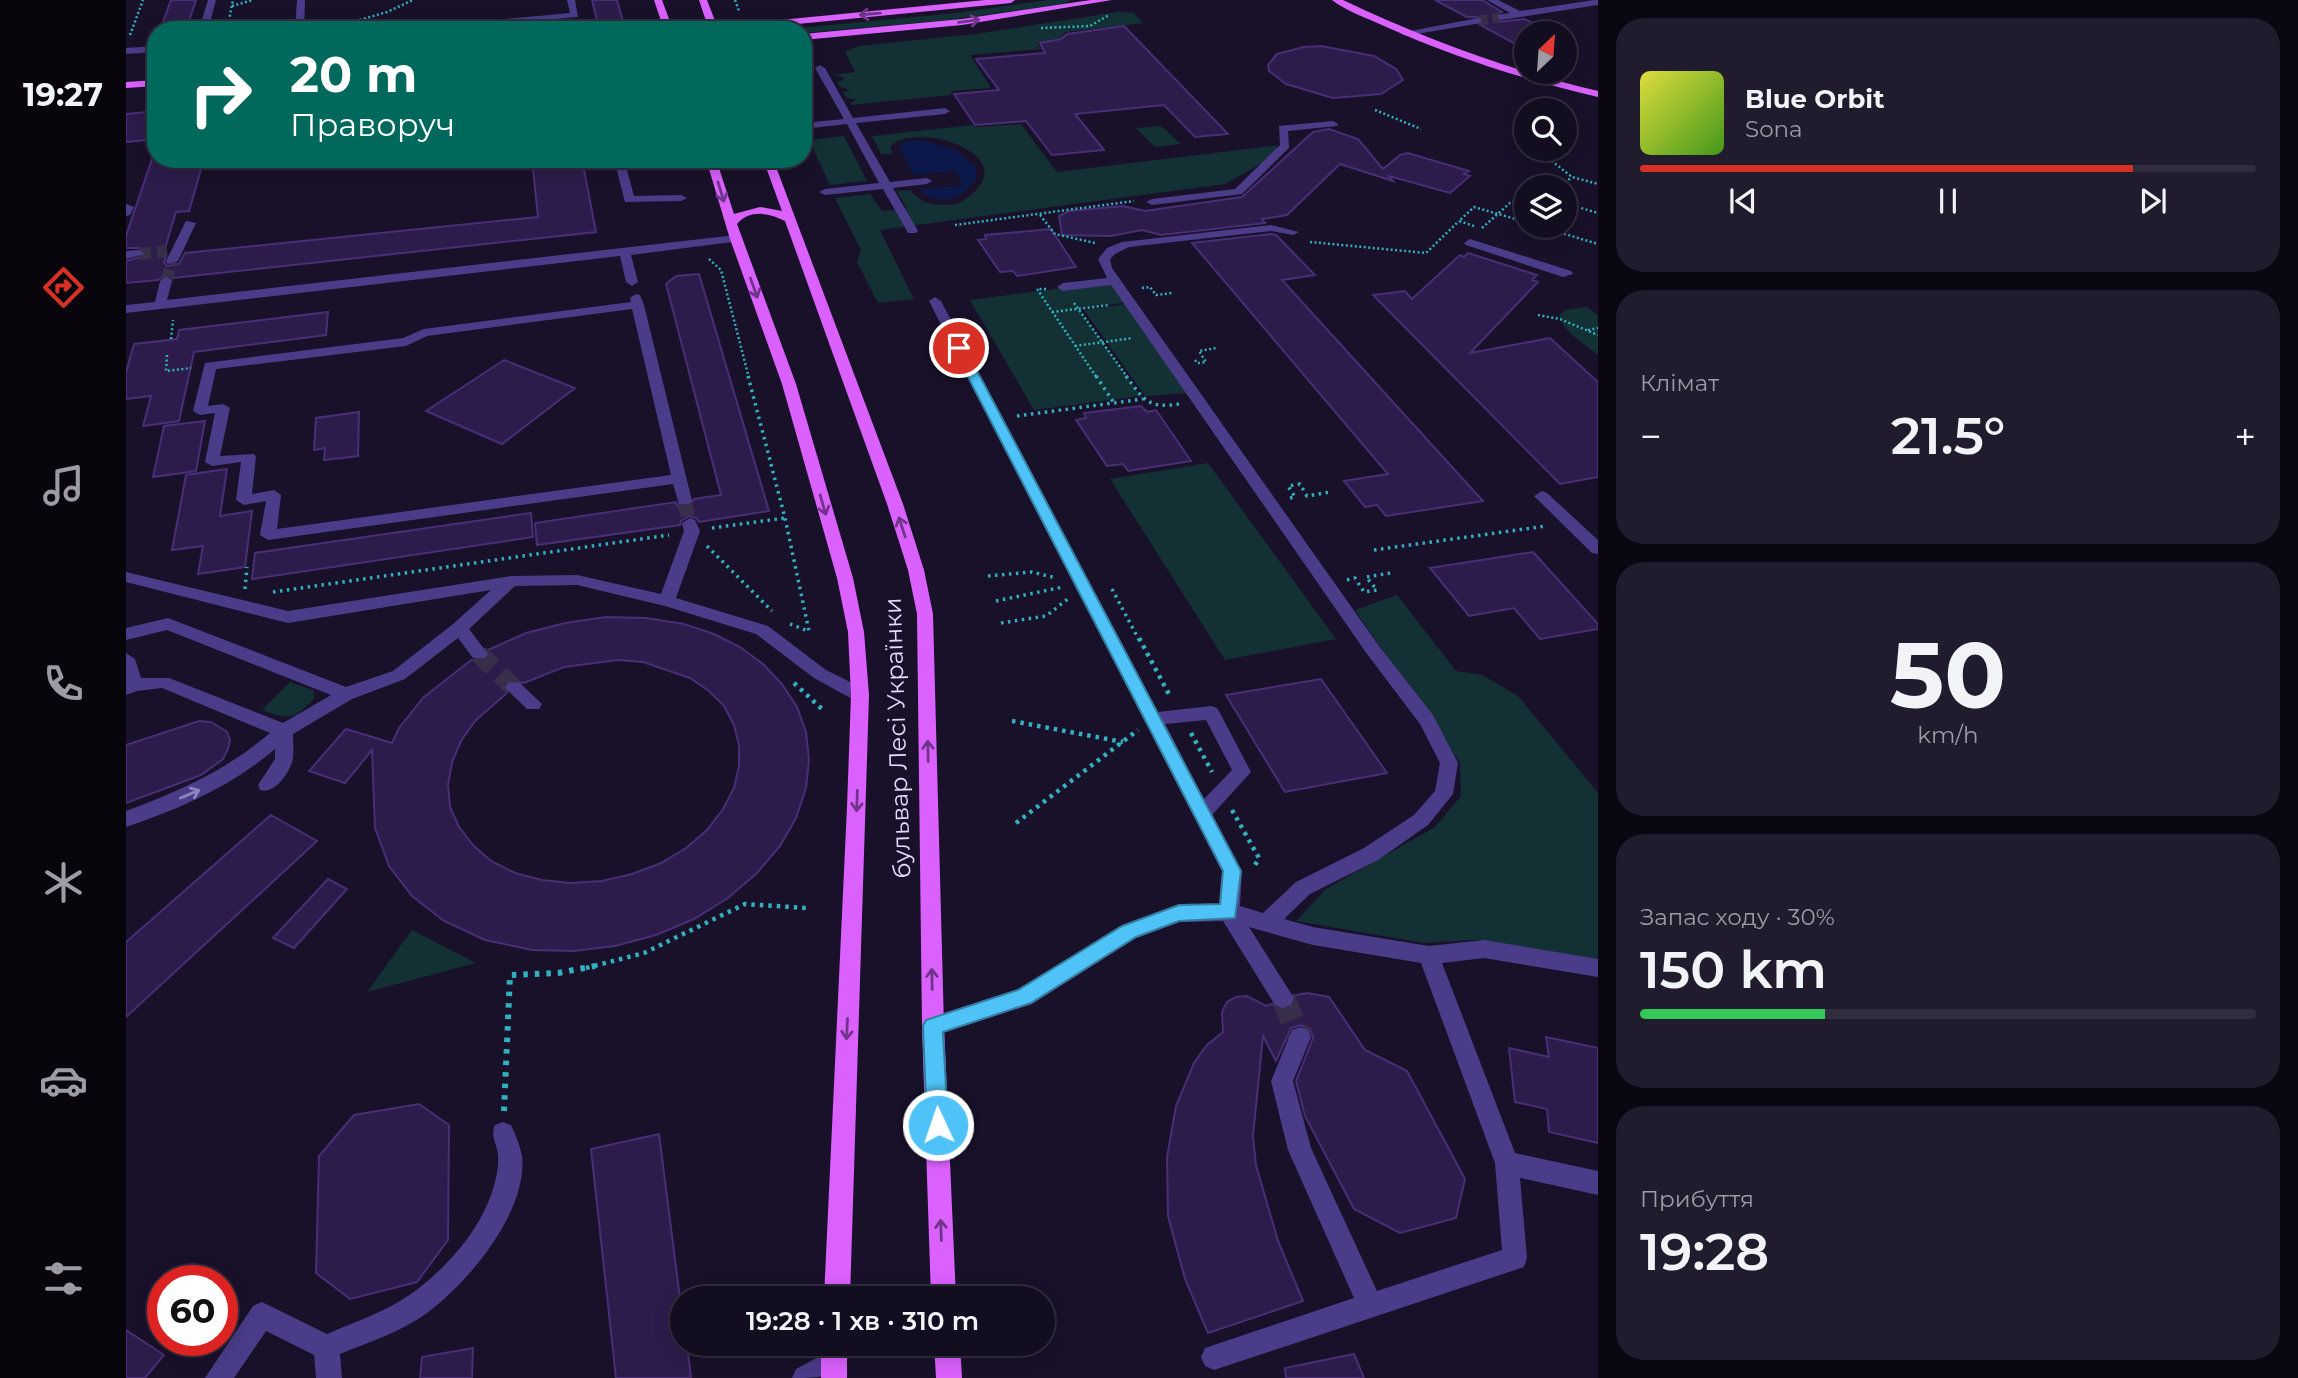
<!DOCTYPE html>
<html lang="uk">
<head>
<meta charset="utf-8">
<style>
  :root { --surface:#130d20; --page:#201b2d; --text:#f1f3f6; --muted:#9d9ca5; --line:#322d3e; --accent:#d93025 }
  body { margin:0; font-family:Montserrat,sans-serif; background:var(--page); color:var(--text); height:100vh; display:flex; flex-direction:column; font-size:26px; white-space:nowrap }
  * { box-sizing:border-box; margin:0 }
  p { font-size:23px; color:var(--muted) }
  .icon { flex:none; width:38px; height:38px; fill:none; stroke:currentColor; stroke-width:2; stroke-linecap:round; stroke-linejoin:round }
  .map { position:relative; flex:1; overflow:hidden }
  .side { display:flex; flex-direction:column; gap:18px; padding:18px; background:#0a0712; width:700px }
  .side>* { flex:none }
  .hud { position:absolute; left:21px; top:21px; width:665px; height:147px; border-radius:28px; box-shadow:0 4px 18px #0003,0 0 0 2px var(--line); background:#00695c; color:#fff; overflow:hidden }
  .needle { width:46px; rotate:25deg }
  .fabs { position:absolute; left:1388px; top:21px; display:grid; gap:14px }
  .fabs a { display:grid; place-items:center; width:63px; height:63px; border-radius:50%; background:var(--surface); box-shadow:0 4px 18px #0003,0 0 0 2px var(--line); font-size:35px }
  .speed { position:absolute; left:21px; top:1265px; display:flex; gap:14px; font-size:35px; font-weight:700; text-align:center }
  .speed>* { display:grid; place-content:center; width:91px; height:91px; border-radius:50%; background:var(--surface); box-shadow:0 4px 18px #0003,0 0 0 2px var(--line); line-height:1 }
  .speed .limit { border:10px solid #d22; background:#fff; color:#111 }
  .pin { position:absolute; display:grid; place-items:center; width:60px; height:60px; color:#fff; margin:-30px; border:4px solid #fff; border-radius:50%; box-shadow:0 2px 7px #0007 }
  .me { position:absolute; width:77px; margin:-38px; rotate:357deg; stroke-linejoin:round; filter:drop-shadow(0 0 5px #0008) }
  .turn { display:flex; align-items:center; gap:24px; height:147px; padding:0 28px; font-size:32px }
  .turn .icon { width:91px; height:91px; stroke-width:2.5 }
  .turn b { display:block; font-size:49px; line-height:60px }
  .big { font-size:52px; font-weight:600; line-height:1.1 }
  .side .tile { flex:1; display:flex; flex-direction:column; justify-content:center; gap:10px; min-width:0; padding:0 24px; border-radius:28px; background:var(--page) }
  .side .dial { align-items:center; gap:0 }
  .dial b { font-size:91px; line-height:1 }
  .song { display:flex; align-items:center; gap:21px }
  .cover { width:84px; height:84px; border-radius:10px; background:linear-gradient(135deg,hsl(60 70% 55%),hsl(100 70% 35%)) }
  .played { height:7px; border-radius:4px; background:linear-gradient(90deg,var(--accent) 80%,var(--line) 80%) }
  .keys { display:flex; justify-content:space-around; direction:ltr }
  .heat { display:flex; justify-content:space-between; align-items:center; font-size:38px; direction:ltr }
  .charge { height:10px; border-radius:5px; background:linear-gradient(90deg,#34c759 30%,var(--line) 0) }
  .trip { position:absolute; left:544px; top:1286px; width:385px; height:70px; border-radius:35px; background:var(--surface); box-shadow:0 4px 18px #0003,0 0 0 2px var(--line); font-weight:600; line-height:70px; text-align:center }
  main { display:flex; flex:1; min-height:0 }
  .tab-bar { display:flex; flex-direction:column; width:126px; justify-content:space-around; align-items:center; background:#08050d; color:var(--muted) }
  .tab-bar .icon { width:49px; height:49px }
  .tab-bar .active { color:var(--accent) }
  .tab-bar b { font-size:32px; color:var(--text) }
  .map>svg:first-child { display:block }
  .green { fill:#133134 }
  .water { fill:#0b1849 }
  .building { fill:#2d1c4b; stroke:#482e77; stroke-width:2; fill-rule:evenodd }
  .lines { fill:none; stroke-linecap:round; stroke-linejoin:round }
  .minor-tunnel-far4 { stroke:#372f4a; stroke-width:10; stroke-dasharray:10 4.5; stroke-linecap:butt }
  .minor-tunnel-far3 { stroke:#372f4a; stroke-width:12; stroke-dasharray:12 6; stroke-linecap:butt }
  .minor-tunnel-far2 { stroke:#372f4a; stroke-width:15; stroke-dasharray:15 8; stroke-linecap:butt }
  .minor-tunnel-far1 { stroke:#372f4a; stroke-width:19; stroke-dasharray:19 10; stroke-linecap:butt }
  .minor-tunnel { stroke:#372f4a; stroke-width:24; stroke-dasharray:24 11; stroke-linecap:butt }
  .path-far3 { stroke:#30b1bd; stroke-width:2.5; stroke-dasharray:2 2.5; stroke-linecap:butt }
  .path-far2 { stroke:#30b1bd; stroke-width:3.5; stroke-dasharray:2.5 4.5; stroke-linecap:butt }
  .path-far1 { stroke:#30b1bd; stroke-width:4.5; stroke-dasharray:3.5 5; stroke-linecap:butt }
  .path { stroke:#30b1bd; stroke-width:6; stroke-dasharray:4.5 7; stroke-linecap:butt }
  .minor { fill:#4a3c89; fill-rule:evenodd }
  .major { fill:#db61ff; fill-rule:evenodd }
  .oneway { stroke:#70358a }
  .oneway2 { stroke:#8f83be }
  .route { fill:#4fc3f7; stroke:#337fa1; stroke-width:2 }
  .labels { text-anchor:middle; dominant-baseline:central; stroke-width:7; stroke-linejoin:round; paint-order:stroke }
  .street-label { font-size:24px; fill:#e4daff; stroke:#19112a }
</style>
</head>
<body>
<main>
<nav class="tab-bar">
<b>19:27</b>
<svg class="icon active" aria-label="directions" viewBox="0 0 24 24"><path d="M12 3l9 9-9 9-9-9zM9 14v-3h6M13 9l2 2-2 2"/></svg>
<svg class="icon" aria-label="music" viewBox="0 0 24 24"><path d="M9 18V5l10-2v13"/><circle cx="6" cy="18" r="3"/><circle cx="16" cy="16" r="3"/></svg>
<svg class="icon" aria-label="phone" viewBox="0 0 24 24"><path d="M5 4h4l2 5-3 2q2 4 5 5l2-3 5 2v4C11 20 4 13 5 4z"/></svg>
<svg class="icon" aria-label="climate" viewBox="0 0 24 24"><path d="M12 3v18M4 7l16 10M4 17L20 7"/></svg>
<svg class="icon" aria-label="car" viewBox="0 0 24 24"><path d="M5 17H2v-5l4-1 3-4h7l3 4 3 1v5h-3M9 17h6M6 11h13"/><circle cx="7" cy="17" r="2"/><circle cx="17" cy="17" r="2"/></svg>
<svg class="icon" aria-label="filters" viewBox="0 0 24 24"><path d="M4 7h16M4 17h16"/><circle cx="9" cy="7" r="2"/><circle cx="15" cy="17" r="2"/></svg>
</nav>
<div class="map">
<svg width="1472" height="1378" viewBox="0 0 1472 1378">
  <rect width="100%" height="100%" fill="#19112a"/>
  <!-- green -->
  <path class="green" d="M923,0H945L938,4L822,20L677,33V30L662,29L830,13Z
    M992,12L1008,13L1017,23L939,32L934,38L911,43L915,49L844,55L865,88L827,91L824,95L725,105L724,103L731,100L721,98L717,93L724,90L714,87L711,82L718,80L717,77L706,75L729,72L719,52L732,46L850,34Z
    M895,124L931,172L1146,146H1151L1152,154L1099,184L754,230L788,299L752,303L731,262L735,250L709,198L744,194L756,211L781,209L771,191L784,190C797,206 812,206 832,204C912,157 788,118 764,147L767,154H755L746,136L845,125L852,127Z
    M1035,126L1055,144L1029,147L1010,128Z
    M718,136L741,181L704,185L683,140Z
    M989,281L1003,302L953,309L1015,396L908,410L844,300Z
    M1001,304L1064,393L1019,396L958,310Z
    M1461,307L1472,315V355C1459,344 1437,332 1433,315L1440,310Z
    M1082,463L1210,639L1099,660L984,479Z
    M1271,595L1330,671L1356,675L1392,696L1472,793V960L1348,940L1298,943L1170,921L1200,889L1309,827L1335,796L1334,763L1229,610Z
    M164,682L187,690L188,699C167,720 163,720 136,710Z
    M286,930L350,963L241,992Z"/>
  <!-- water -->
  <path class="water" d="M796,140L829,150L850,167V179C836,199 818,206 797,194L795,189L837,185L829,171L788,175L773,148L780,141Z"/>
  <!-- building -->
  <path class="building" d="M45,0H70L60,30H34Z
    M466,0H491L498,25L473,28Z
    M1309,0H1356L1376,12L1369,16L1373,22L1398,19L1429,33H1400V47H1395L1356,26V17H1341Z
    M998,26L1102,134L1069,137L1038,105L949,114L978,150L926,155L900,121L849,125L828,94L873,90L850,59L919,53L914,43L935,39L941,34Z
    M1195,46L1248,56L1270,69L1277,80L1255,94L1207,98L1160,84L1143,71L1142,65L1151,54L1178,47Z
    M30,111V139L0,142V114Z
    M1203,129L1232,139L1257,169L1274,155L1282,153L1343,171L1338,174L1344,176L1324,193L1263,176L1267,181L1214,164L1161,215L1136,219L1139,223L1035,235L1016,230L985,236L936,235L933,216L943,211L997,206L1019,211L1116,197L1187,132Z
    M26,159H78L63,211L50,212L37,255H40L38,262L41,266L53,264L59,253L412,217L406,159H456L470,232L47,278L39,275L32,280L0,283V261L21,255L14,248H0V236Z
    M925,229L950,267L891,276L887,271L874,272L852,240L860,239L859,235Z
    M1145,234L1150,235L1189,275L1156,280L1357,501L1260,516L1251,505L1239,507L1218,481L1262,474L1066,243Z
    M1342,253L1411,275L1406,280L1412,282L1344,353L1424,338L1472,382V477L1434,484L1247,295L1279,291L1286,299L1334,255L1338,257Z
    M573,274L643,511L573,522L570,518L563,516L555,521L554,525L411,545L409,523L550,502L551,506L563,507L568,499L595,495L540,284L550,276Z
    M202,312L200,335L68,352L53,421L17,426L25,396L0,399V372L8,344L51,339L53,330Z
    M378,360L449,388L376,444L300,411Z
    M1015,406L1021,412L1030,410L1065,461L1002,471L997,464L981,466L950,420L960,418L958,413Z
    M233,412L232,456L198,460L199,448L188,450L190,418Z
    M79,421L70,471L27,477L38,426Z
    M101,469L94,516L126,511L119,567L72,574L77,546L46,550L60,475Z
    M405,513L407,537L126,579L129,553Z
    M1407,552L1472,624V629L1414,639L1388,608L1343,616L1304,568Z
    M480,617L520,618L558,624L588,634L614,647L637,664L656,684L671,707L680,732L683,760L680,788L670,818L654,846L631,873L602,898L568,919L530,935L489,946L447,951L406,950L359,940L318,921L286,896L263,866L249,828L246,750L219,783L183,771L220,729L266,743L273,728L297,698L345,660H361L365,654L362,650L400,633L439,623ZM492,660L517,662L564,678L583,691L598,706L608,725L613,745V766L608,788L597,809L581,830L560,848L535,863L506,874L476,881L445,883L416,880L389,873L365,861L347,845L333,827L324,807L322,785L326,762L335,741L349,721L381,693L376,688L382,680L398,683L438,667Z
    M1195,679L1261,773L1159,792L1100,695Z
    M73,721L85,722L101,732L104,740L102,749L97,759L75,775L0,803V745Z
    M145,815L191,841L0,1017V942Z
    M202,879L221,889L168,948L147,938Z
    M1181,993L1203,997L1239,1050L1281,1071L1339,1179L1330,1218L1274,1233L1228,1209L1179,1116L1170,1081L1187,1038L1184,1029L1175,1025L1165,1028L1150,1061L1137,1036L1127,1136L1130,1165L1152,1241L1177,1301L1082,1333L1059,1279L1042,1216L1041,1157L1050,1106L1068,1063L1081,1045L1097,1032L1096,1012L1101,1002L1110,997L1121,996L1140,1006L1145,1004L1158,1010L1167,1006L1169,995Z
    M1420,1037L1472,1048V1143L1423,1132L1421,1109L1389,1102L1383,1048L1423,1057Z
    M293,1104L323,1125L322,1240L291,1282L224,1299L190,1273L193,1156L228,1115Z
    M533,1134L556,1314V1344H561L565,1378H490L465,1149Z
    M0,1330L38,1355L19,1378H0Z
    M347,1348L346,1378H294L296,1357Z
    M1228,1354L1238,1378H1160L1159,1368Z"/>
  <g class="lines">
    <!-- minor-tunnel-far4 -->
    <path class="minor-tunnel-far4" d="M1352,21L1375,17"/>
    <!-- minor-tunnel-far3 -->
    <path class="minor-tunnel-far3" d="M13,254L41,251
      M40,281L46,261"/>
    <!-- minor-tunnel-far2 -->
    <path class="minor-tunnel-far2" d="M558,501L564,523"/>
    <!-- minor-tunnel-far1 -->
    <path class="minor-tunnel-far1" d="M353,654L388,688"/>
    <!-- minor-tunnel -->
    <path class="minor-tunnel" d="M1157,998L1174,1037"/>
    <!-- path-far3 -->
    <path class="path-far3" d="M609,0L613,11
      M106,6L127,0
      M915,28L964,26L983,15
      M101,30L107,0
      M199,30L261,12L287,0
      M4,35L17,0
      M1249,110L1295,129
      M1422,158L1446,177L1472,184
      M1439,183L1446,177
      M1438,203L1472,213
      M914,215L929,234L969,243
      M829,225L1008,201
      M1348,226L1333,221L1348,207L1400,222
      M1412,226L1472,244
      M1356,228L1384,203L1400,197
      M1184,242L1300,253L1333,221
      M583,259L595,270L623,378
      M1016,288L1024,287L1030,295L1046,293
      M920,289H911L971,378
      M948,303L1002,378
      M926,312L984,305
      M1412,315L1434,319L1472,335
      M1462,330L1472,328
      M45,339L47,320
      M949,346L1007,338
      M41,355L40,371L65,368
      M1069,360L1071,363L1080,362L1073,351L1090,348"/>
    <!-- path-far2 -->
    <path class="path-far2" d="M622,376L659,518L683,631
      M970,376L988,403
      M1000,376C1018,400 1022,409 1053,404
      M891,416L1017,399
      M1164,498L1169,497L1162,486L1174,484L1181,496L1204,492
      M586,528L659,518
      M581,546L646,611
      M1248,550L1420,526
      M862,576L906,572L930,578
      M1221,580L1229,578L1238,592L1251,590L1240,577L1265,573
      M119,589L121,567
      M986,589L1013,640
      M147,592L543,535
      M870,601L937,587
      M875,623L920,616L943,598
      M664,624L682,631"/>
    <!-- path-far1 -->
    <path class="path-far1" d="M1013,638L1045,698
      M668,683L696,709
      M886,721L997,742
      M1065,733L1086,772
      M1106,810L1133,858L1128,867
      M890,823L1012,730
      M460,968L518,953L619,904L680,908"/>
    <!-- path -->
    <path class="path" d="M378,1111L384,975L432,973L469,966"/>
    <!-- minor -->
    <path class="minor" d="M82,0H90L82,30H73Z
      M171,0H179L178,30H169Z
      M441,0H449L452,17L302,30H262L444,13Z
      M1361,0H1372L1394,11L1468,0H1472V5L1375,20L1371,17L1372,15L1384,13Z
      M1352,18L1355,19V23L1279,36L1274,33Z
      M30,46V52L0,54V48Z
      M694,65L699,68L727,118L819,108L824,111L819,114L730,123L764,182L801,178L806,181L801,184L767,188L792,231L790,233H782L757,189L699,195L693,192L699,189L753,183L721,124L677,129V123L718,119L689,68Z
      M1207,121L1212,124L1211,126L1162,131L1163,148L1116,194L1026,205L1020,202L1026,199L1109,189L1154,145L1153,126Z
      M488,159H498L508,196L555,195L561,198L555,201L499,202Z
      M0,204L8,207L4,215L0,216Z
      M60,221L70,223L52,261L42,264L40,261Z
      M1145,225L1173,232L1167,235L1145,231L1003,247L989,254L984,259L986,268L1253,646L1307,715L1332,763L1327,794L1302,825L1252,860L1184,894L1158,919L1187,927L1303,946L1358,940L1472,959V977L1358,958L1316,963L1389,1153L1472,1171V1195L1394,1178L1401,1258L1398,1267L1088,1370L1079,1366L1075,1357L1079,1348L1228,1298L1162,1150L1145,1081L1166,1030L1174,1027L1182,1030L1185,1037L1167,1081L1185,1148L1251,1291L1376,1250L1369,1163L1295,963L1187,945L1123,927L1168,998L1165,1005L1157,1008L1149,1005L1097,921L1054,922L1010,938L906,1004L807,1036L799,1033L796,1026L799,1019L892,989L996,926L1053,904H1093L1096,871L803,301L809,297L815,301L1032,712L1085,706L1091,708L1094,713L1125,772L1086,815L1116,871L1114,906L1137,913L1170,882L1238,848L1288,815L1309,791L1314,763L1294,724L1241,654L985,285L937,291L931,287L937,283L981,278L972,259L981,248L996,242ZM1080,720L1106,770L1078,799L1039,724Z
      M610,235L614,237V241L505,255L512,282L506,286L500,282L494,256L0,313V305L29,302L34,281L40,277L46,281L41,300Z
      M1344,239L1445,271L1447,274L1437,277L1340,245L1338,243Z
      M0,251L13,250L19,254L0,259Z
      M510,294L514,295L518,305L566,501L563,504H553L547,484L142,540L134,535L140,501L118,505L110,500L115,462L86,466L79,462L89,413L74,415L67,411L79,363L277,338L298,329L505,302L504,298ZM506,309L545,475L151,529L155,495L148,490L126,494L130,457L128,454L94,456L104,408L97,404L82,406L90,369L280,346L301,336Z
      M1416,491L1421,493L1472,540V554L1466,553L1411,499L1408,496Z
      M564,518L569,520L574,531L550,598L642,626L700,670L740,690L743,695L740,700H728L688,678L630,634L539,606L451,585L389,586L343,629L362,654L359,658H347L332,638L279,679L226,699L167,734C167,742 168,750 167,758C165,771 149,795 134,790L132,785L149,759V749C106,786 54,809 0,827V811C56,790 97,772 144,733L36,688L11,691L0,695V653L9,659L15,678H43L157,723L205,695L41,630L0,640V628L42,618L220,687L267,671L327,624L365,590L162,623L0,582V572L162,611L385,576L451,575L535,594L558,531L556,523Z
      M388,682L394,683L416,704L413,709H401L379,688L382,683Z
      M377,1122L385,1125C389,1134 394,1145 396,1156C402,1211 343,1282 301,1313C275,1332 243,1342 214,1354L216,1378H190L188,1355L140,1331L108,1378H79L127,1306L136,1302L201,1334C225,1323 251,1315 274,1301C315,1276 357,1230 369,1182C371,1174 373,1164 372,1155C371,1143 364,1137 369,1125Z
      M707,1349L716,1353L720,1362C711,1378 686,1378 666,1378L670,1369Z"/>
    <!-- major -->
    <path class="major" d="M528,0H536L547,30H538Z
      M573,0H581L591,26L859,0H889L885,3L610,30H576L582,27Z
      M965,0H986L836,25L677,40V34L836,19Z
      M1206,0H1217C1299,39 1383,70 1472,91V97C1399,80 1327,57 1258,26C1241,18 1220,11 1206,0Z
      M30,80V86L0,88V82Z
      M580,159H590L608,214L634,207L656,211L637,159H647L777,504L798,570L807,614L818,1026L830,1298H805L796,1026L791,614L782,570L761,504L659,221C643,213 624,209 611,224L670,384L727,578L738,632L743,695L724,1298H698L721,807L725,695L722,632L711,578L656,384L604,239Z
      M695,1344H721V1378H695Z
      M808,1344H834L836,1378H810Z"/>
  </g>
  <!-- one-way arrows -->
  <defs><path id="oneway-shaft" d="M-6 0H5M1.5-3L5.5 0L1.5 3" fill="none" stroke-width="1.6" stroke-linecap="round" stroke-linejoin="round" transform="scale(1.75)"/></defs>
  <g class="oneway">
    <use href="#oneway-shaft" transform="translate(744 14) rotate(175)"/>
    <use href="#oneway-shaft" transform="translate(843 21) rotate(-7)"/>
    <use href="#oneway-shaft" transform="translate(595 192) rotate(73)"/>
    <use href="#oneway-shaft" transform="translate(628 288) rotate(70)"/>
    <use href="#oneway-shaft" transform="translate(697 505) rotate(74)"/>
    <use href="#oneway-shaft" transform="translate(776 527) rotate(-108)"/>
    <use href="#oneway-shaft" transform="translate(802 751) rotate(-91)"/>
    <use href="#oneway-shaft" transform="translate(731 801) rotate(92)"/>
    <use href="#oneway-shaft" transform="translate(806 979) rotate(-91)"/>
    <use href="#oneway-shaft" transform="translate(721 1029) rotate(93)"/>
    <use href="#oneway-shaft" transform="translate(815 1230) rotate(-92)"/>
  </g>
  <use class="oneway2" href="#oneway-shaft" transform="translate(64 794) rotate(-23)"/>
  <!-- route -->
  <path class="route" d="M833,345L839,348L1115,871L1109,918L1053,921L1010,937L905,1003L817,1032L822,1125L819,1132L812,1135L804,1132L801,1125L797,1026L800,1020L892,990L996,926L1053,905L1094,904L1097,871L827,348Z"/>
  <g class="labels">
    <!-- street labels -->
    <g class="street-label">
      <text transform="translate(771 738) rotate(-92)">бульвар Лесі Українки</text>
    </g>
  </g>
</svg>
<div class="fabs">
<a><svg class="needle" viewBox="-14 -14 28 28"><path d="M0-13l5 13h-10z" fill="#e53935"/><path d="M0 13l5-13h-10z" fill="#9d9ca5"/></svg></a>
<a><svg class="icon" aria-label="search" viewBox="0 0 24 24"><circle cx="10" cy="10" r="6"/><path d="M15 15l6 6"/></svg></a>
<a><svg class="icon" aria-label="layers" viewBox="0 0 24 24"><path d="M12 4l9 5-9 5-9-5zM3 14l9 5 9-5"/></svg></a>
</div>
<div class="speed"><div class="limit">60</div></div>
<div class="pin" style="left:833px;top:348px;background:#d93025"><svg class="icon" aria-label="arrive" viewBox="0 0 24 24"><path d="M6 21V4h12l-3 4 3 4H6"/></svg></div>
<svg class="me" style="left:812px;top:1125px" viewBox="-20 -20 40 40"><circle r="17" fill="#4fc3f7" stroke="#fff" stroke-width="3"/><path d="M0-11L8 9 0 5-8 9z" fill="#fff"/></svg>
<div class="trip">19:28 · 1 хв · 310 m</div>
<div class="hud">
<div class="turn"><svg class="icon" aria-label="right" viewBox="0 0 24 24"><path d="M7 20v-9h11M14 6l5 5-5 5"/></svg><div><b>20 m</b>Праворуч</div></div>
</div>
</div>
<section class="side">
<div class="tile">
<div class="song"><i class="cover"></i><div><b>Blue Orbit</b><p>Sona</p></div></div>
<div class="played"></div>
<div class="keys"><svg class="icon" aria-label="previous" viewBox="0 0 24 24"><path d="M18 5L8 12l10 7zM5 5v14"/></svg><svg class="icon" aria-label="pause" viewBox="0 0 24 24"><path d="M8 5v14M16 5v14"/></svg><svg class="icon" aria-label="next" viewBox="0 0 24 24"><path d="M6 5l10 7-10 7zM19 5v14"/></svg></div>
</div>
<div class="tile"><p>Клімат</p>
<div class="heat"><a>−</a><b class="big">21.5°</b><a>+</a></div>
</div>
<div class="tile dial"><b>50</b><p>km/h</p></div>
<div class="tile"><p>Запас ходу · 30%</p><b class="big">150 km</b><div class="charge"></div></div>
<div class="tile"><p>Прибуття</p><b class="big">19:28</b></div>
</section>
</main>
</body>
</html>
